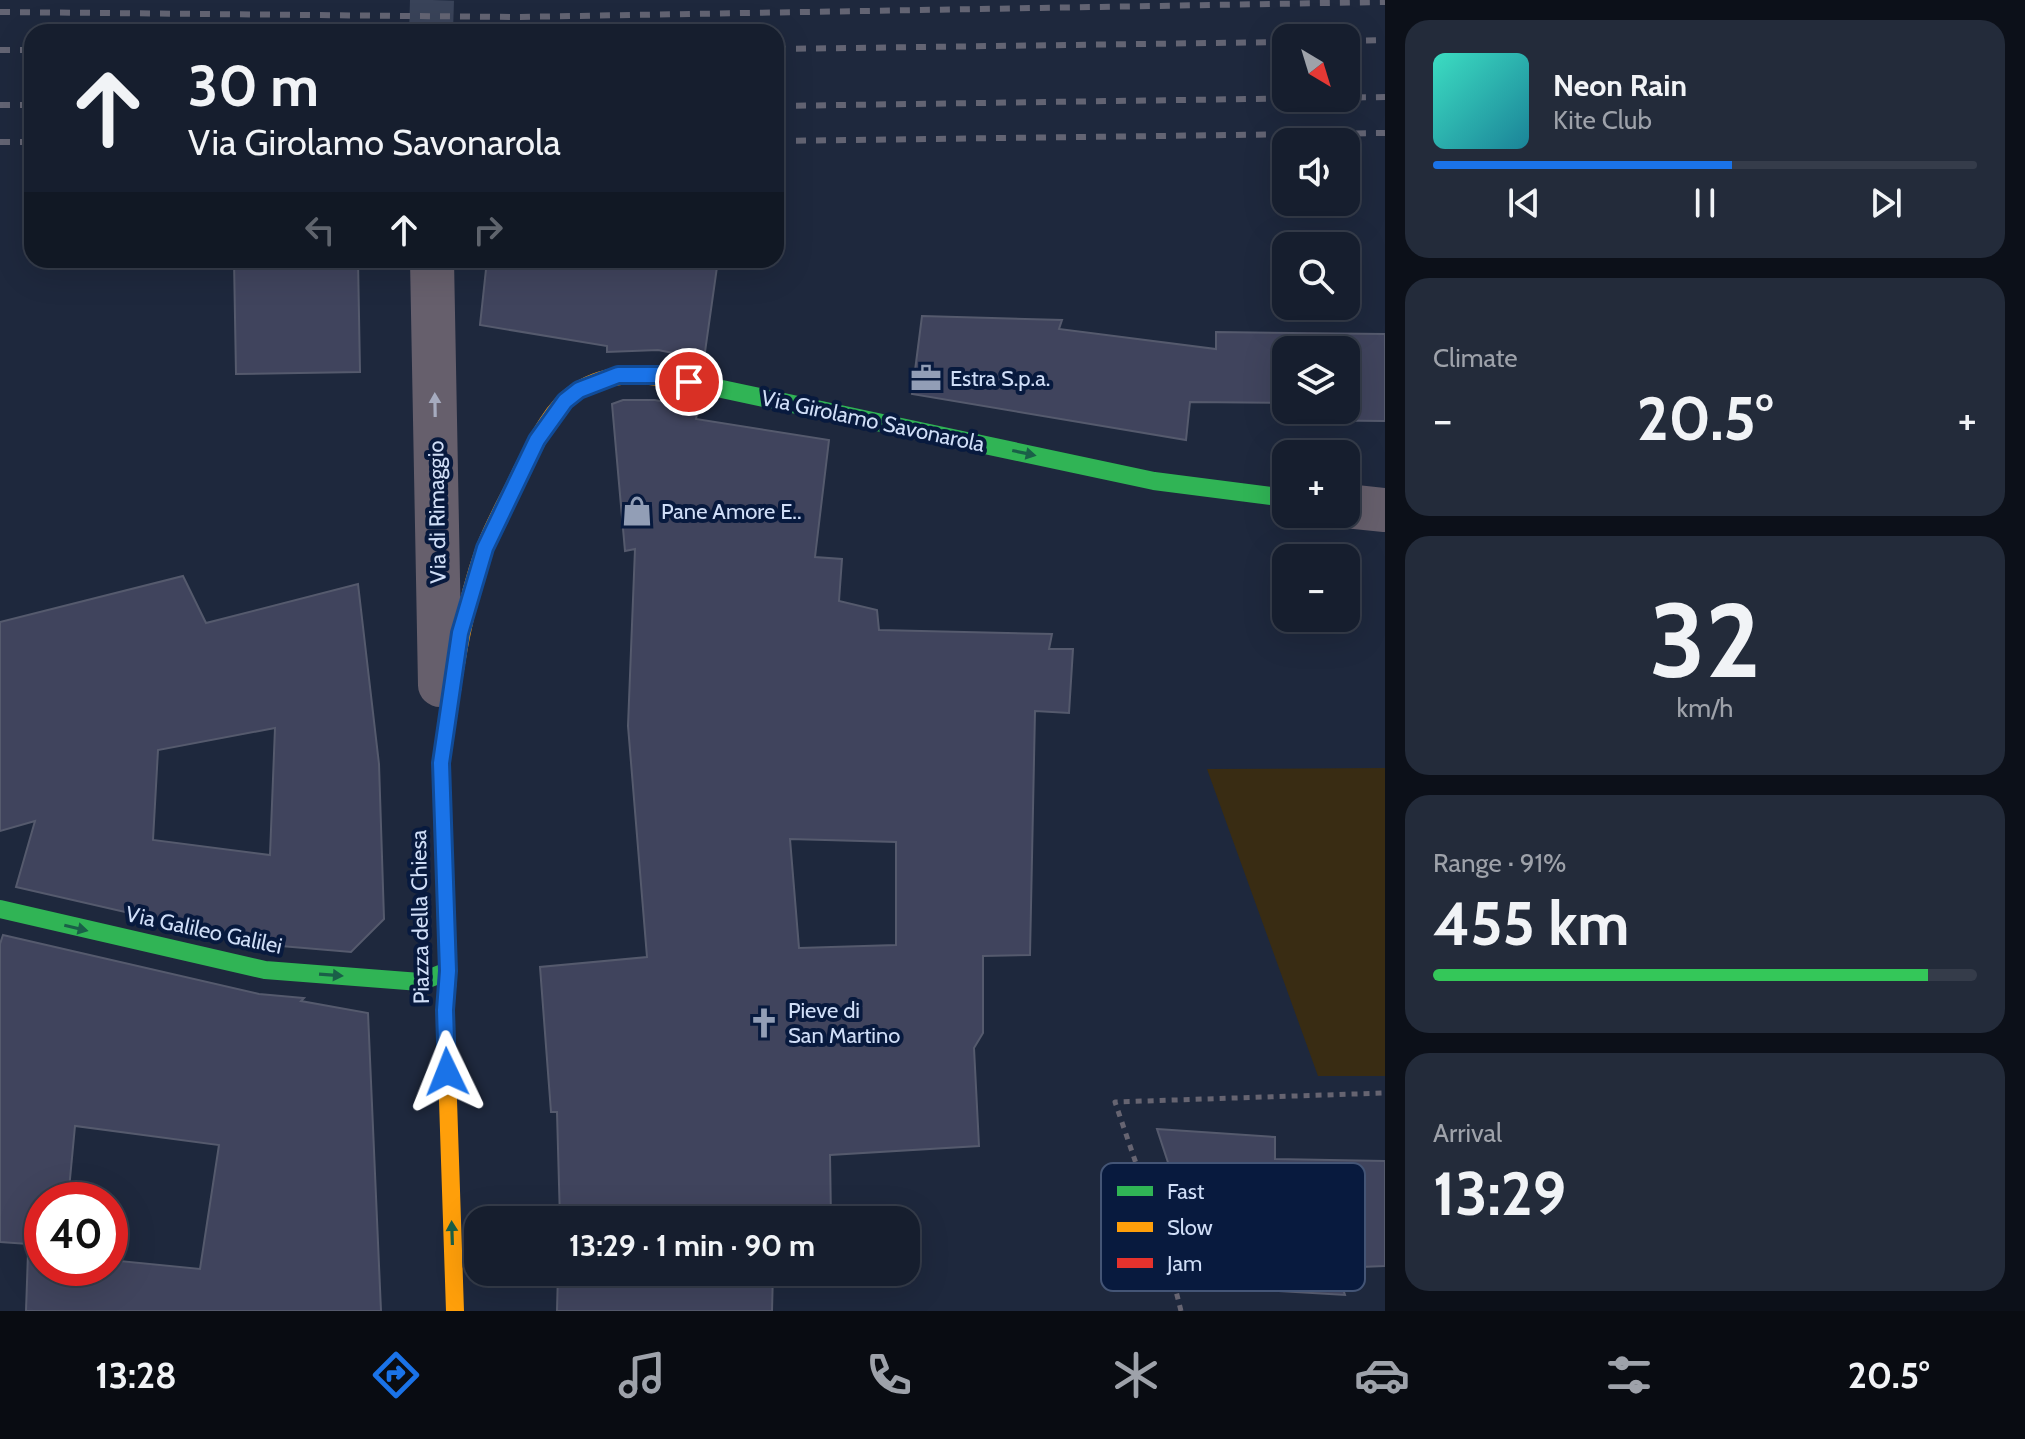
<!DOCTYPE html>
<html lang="en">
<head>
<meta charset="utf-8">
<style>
  :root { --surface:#161e2e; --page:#232b3a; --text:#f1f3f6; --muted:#9ea2aa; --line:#353c4a; --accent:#1a73e8 }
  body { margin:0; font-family:Cabin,sans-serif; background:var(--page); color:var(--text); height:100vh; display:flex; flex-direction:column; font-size:30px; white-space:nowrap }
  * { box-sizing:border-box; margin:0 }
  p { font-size:26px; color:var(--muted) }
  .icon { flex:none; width:44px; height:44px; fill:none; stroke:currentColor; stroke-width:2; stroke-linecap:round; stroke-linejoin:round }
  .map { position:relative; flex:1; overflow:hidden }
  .drawer { display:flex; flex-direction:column; gap:20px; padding:20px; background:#0c1019; width:640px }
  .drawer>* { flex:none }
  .guide { position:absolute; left:24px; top:24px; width:760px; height:244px; border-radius:24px; box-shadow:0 8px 32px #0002,0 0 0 2px var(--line); background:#161e2e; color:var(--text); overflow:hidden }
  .needle { width:52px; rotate:142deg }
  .fabs { position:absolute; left:1272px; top:24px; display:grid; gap:16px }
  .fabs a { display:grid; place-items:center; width:88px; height:88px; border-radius:16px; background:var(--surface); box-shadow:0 8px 32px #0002,0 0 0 2px var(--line); font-size:40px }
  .speed { position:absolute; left:24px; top:1182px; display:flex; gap:16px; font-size:40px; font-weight:700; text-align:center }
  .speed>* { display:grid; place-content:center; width:104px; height:104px; border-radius:50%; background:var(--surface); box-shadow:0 8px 32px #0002,0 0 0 2px var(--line); line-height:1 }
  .speed .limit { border:12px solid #d22; background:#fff; color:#111 }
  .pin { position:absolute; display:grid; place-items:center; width:68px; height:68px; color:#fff; margin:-34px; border:4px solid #fff; border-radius:50%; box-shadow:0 2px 8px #0007 }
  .me { position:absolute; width:88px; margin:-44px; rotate:358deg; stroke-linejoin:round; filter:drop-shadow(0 0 6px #0008) }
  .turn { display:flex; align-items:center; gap:28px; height:168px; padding:0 32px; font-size:36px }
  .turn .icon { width:104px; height:104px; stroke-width:2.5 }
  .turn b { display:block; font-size:56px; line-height:68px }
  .lanes { display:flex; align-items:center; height:76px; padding:0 32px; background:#0003; justify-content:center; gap:40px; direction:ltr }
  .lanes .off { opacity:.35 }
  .big { font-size:60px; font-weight:700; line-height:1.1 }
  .drawer .widget { flex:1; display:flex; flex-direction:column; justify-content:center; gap:12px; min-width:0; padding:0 28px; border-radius:24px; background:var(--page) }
  .drawer .dial { align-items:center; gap:0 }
  .dial b { font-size:104px; line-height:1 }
  .song { display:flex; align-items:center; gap:24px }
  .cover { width:96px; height:96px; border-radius:12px; background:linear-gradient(135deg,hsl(170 70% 55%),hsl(190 70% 35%)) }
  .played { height:8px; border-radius:4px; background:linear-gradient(90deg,var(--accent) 55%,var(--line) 55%) }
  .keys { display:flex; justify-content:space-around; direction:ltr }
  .heat { display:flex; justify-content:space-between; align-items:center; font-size:44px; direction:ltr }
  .charge { height:12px; border-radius:6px; background:linear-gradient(90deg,#34c759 91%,var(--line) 0) }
  .trip { position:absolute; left:464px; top:1206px; width:456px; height:80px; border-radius:24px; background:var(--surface); box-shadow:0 8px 32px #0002,0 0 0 2px var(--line); font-weight:700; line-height:80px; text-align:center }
  .tab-bar { display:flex; height:128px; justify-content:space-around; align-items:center; background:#090c12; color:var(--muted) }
  .tab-bar .icon { width:56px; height:56px }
  .tab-bar .current { color:var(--accent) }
  .tab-bar b { font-size:36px; color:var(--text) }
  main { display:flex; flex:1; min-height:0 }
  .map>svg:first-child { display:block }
  .green { fill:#392c13 }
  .building { fill:#40445d; stroke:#555a6d; stroke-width:2; fill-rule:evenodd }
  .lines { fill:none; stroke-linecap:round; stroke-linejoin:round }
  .street-tunnel { stroke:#394359; stroke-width:44; stroke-dasharray:44 22; stroke-linecap:butt }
  .path { stroke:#666471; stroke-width:5; stroke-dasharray:6 6; stroke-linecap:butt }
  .street { stroke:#665f6c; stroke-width:44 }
  .fast { stroke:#30b455; stroke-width:18 }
  .slow { stroke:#ff9f0a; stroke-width:18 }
  .jam { stroke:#e5322d; stroke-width:18 }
  .rail { stroke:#636473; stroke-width:6; stroke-dasharray:10 10; stroke-linecap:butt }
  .oneway { fill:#a6abbf }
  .oneway2 { fill:#1a5f48 }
  .route-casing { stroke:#114b97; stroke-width:20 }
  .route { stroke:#1a73e8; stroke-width:14 }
  .labels { text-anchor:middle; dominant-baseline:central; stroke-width:8; stroke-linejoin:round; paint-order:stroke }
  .poi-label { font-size:22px; fill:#d0def7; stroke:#081a3e; text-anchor:start }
  .street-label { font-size:22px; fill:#d0def7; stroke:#081a3e }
  .key { fill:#081a3e; stroke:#445576; stroke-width:2 }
  .key-label { font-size:22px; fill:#d0def7 }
</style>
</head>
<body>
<main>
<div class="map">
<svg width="1385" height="1311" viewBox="0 0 1385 1311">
  <rect width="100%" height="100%" fill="#1e283d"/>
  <!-- green -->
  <path class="green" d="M1385,768V1076H1318L1207,769Z"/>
  <!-- building -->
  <path class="building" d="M234,260H358L360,372L236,374Z
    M487,260H718L704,359L658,350L607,352V346L480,325Z
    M922,316L1062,320L1059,329L1216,349V332L1385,334V421L1288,420L1287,410H1346V350H1286V403L1190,402L1186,440L912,394Z
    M623,400H655L698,409L696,419L829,440L815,557L842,559L839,601L877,610L879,630L1052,634L1049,649H1073L1069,713L1035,711L1030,955L983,956V1033L974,1048L979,1146L830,1155L831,1219L560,1220L557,1112H551L540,967L647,957L628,726L635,549L625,551L612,404ZM790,839L896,842V945L799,948Z
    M183,576L206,623L358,584L379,764L384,919L351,952L269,945L16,887L35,821L0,831V622ZM275,728L270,855L153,840L158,750Z
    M3,935L259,994L304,998L301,1001L368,1013L381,1311H26L28,1253L42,1254V1268H110V1260L200,1269L219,1145L75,1126L68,1200H42V1245L0,1242V944Z
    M1157,1129L1275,1137V1159L1385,1161V1266L1336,1268L1345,1295L1209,1287Z
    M558,1272H773L772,1311H557Z"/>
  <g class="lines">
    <!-- street-tunnel -->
    <path class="street-tunnel" d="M431,32L432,0"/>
    <!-- path -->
    <path class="path" d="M1181,1311L1166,1251L1115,1102L1385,1093"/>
    <!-- street -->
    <path class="street" d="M432,260L440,685
      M1346,506L1385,510"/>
    <!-- fast -->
    <path class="fast" d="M689,382L1154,481L1286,498
      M0,909L265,970L420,982L448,971"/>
    <!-- slow -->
    <path class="slow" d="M447,724C455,665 464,607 484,550C494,523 509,498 521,472C535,445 550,410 576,392C610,369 651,374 689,382
      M448,977L445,1010L455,1311"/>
    <!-- jam -->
    <path class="jam" d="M447,724L441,763L448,977"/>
    <!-- rail -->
    <path class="rail" d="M0,12L515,17L1385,2
      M1346,41L1385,40
      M776,49L1286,42
      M0,50H32
      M0,105H32
      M776,106L1385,97
      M776,141L1385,133
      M0,142H32"/>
  </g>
  <!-- one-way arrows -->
  <defs><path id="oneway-solid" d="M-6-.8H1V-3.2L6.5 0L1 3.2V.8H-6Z" transform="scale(2)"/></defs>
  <use class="oneway" href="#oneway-solid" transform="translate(435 405) rotate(-91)"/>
  <g class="oneway2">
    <use href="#oneway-solid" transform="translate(1024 453) rotate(12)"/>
    <use href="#oneway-solid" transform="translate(76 928) rotate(13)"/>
    <use href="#oneway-solid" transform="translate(331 975) rotate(4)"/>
    <use href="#oneway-solid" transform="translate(452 1233) rotate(-92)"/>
  </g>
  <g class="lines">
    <!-- route casing -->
    <g class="route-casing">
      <path id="route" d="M447,1072L445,1010L448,971L441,763L460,633L485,548L537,440L565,401L579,390L618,375H658L689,382"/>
    </g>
    <!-- route -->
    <use href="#route" class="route"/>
  </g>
  <!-- icons -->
  <defs>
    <g id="office-bare" transform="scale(2.4)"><path d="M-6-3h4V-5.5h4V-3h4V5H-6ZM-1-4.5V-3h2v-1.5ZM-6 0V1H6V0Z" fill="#929eb6" stroke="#081a3e" stroke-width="2.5" paint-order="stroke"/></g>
    <g id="shop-bare" transform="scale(2.4)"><path d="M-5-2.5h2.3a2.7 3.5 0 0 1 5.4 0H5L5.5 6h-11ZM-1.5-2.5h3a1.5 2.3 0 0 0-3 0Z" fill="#929eb6" stroke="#081a3e" stroke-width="2.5" paint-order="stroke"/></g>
    <g id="church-bare" transform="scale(2.4)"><path d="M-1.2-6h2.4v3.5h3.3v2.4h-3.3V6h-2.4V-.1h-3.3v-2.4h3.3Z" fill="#929eb6" stroke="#081a3e" stroke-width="2.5" paint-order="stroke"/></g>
  </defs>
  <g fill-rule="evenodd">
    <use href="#office-bare" x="926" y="378"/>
    <use href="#shop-bare" x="637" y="511"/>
    <use href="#church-bare" x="764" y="1023"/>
  </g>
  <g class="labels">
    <!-- poi labels -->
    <g class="poi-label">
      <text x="950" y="378">Estra S.p.a.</text>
      <text x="661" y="511">Pane Amore E..</text>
      <text x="788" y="1010">Pieve di<tspan x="788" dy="25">San Martino</tspan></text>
    </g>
    <!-- street labels -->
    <g class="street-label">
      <text transform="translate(873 421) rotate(12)">Via Girolamo Savonarola</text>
      <text transform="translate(437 512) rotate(-91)">Via di Rimaggio</text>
      <text transform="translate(420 917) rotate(-91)">Piazza della Chiesa</text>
      <text transform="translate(204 930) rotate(12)">Via Galileo Galilei</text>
    </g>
  </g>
  <!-- legend -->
  <rect x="1101" y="1163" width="264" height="128" rx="12" class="key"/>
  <rect x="1117" y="1186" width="36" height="10" fill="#30b455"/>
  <rect x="1117" y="1222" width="36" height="10" fill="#ff9f0a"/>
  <rect x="1117" y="1258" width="36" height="10" fill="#e5322d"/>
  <g class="key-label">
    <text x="1167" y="1199">Fast</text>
    <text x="1167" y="1235">Slow</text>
    <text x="1167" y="1271">Jam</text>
  </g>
</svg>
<div class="fabs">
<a><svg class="needle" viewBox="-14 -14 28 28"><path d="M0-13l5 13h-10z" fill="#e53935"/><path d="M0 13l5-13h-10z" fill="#9ea2aa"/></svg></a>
<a><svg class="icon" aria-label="sound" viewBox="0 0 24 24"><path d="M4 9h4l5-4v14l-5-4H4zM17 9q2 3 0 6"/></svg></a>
<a><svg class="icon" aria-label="search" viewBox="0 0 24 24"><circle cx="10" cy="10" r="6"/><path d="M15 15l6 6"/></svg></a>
<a><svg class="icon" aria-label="layers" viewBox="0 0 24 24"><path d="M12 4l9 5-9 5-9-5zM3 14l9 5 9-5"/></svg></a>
<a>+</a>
<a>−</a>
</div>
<div class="speed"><div class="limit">40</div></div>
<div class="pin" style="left:689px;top:382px;background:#d93025"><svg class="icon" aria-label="arrive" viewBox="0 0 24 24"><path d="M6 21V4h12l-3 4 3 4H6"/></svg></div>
<svg class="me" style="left:447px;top:1072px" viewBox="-20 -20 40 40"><path d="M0-17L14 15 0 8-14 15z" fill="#1a73e8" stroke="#fff" stroke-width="4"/></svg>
<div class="trip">13:29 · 1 min · 90 m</div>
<div class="guide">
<div class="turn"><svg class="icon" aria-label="ahead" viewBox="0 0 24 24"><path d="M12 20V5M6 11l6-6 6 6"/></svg><div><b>30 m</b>Via Girolamo Savonarola</div></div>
<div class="lanes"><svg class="icon off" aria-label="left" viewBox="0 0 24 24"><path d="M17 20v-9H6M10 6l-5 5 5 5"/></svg><svg class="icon" aria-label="ahead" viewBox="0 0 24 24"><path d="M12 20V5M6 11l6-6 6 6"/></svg><svg class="icon off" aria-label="right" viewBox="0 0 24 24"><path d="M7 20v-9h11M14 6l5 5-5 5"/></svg></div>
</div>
</div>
<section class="drawer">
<div class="widget">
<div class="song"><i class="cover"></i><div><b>Neon Rain</b><p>Kite Club</p></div></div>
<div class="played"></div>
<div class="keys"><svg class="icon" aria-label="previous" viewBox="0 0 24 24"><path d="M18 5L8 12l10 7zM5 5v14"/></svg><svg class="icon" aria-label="pause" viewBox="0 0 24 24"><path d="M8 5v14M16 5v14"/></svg><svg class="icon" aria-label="next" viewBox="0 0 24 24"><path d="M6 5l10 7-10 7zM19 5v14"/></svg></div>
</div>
<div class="widget"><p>Climate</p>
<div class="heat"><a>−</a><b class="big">20.5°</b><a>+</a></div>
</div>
<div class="widget dial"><b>32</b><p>km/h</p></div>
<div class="widget"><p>Range · 91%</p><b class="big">455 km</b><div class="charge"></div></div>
<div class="widget"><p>Arrival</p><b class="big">13:29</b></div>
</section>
</main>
<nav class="tab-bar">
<b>13:28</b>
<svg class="icon current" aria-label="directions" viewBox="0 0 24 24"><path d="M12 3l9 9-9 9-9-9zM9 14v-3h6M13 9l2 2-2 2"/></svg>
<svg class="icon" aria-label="music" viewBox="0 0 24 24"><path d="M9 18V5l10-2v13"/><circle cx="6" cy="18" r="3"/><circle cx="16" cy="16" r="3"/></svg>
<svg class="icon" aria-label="phone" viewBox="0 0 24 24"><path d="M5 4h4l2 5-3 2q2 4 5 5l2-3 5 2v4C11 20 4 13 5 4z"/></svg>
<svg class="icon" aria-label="climate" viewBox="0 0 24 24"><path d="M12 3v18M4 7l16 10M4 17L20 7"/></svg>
<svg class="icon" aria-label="car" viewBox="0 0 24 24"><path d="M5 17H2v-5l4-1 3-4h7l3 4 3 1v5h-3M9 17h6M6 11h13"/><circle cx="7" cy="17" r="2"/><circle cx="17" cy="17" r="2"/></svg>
<svg class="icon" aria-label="filters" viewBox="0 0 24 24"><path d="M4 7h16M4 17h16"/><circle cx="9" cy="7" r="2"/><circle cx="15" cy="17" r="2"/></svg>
<b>20.5°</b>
</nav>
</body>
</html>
